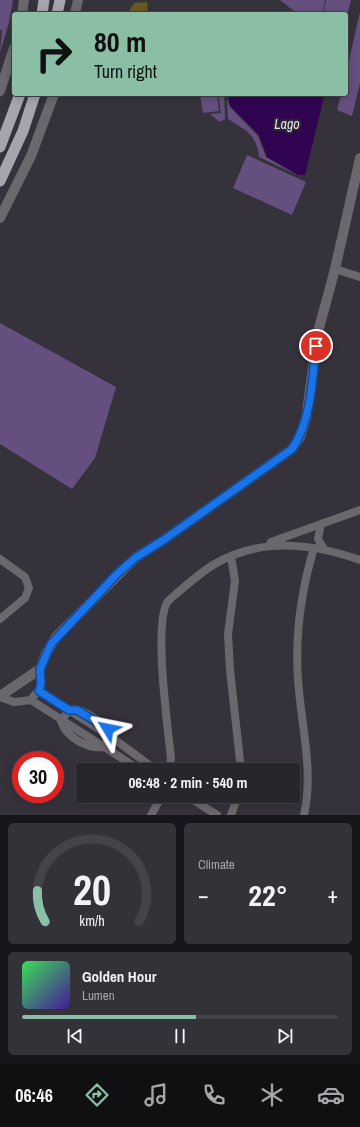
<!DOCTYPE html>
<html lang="en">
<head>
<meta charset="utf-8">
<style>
  :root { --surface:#28262d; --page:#343239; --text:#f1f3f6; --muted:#a5a5aa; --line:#444349; --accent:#8abfa5 }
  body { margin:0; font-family:"Archivo Narrow",sans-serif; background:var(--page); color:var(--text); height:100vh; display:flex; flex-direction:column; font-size:15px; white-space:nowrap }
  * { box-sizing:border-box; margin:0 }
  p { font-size:13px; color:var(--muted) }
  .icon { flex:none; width:22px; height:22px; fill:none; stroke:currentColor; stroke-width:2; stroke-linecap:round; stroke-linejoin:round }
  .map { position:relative; height:815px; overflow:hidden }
  .side { display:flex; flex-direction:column; gap:8px; padding:8px; background:#161519; flex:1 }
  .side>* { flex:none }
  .hud { position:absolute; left:12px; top:12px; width:336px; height:84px; border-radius:4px; box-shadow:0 2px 10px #0003,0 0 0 1px var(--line); background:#8abfa5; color:#111; overflow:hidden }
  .speed { position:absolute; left:12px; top:751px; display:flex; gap:8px; font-size:20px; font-weight:700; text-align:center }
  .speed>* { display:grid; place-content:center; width:52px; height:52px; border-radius:50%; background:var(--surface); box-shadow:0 2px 10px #0003,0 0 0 1px var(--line); line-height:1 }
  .speed .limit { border:6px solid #d22; background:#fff; color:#111 }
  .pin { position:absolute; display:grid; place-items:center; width:34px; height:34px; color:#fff; margin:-17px; border:2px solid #fff; border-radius:50%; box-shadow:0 1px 4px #0007 }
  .me { position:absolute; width:44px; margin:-22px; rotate:305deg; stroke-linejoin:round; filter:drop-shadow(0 0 3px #0008) }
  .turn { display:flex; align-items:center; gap:14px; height:84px; padding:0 16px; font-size:18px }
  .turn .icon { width:52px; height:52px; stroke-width:2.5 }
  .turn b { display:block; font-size:28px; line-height:34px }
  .big { font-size:30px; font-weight:700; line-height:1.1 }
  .side .widget { flex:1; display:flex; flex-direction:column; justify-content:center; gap:6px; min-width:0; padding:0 14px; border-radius:6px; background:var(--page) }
  .side .dial { align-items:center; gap:0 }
  .dial svg { height:104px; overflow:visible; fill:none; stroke:var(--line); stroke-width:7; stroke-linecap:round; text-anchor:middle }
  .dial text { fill:var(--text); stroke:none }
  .song { display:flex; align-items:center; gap:12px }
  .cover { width:48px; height:48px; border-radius:6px; background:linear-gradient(135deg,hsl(130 70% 55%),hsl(260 70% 35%)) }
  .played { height:4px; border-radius:2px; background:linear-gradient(90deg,var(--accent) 55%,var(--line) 55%) }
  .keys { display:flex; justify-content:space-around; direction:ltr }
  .heat { display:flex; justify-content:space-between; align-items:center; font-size:22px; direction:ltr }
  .side .tiles { flex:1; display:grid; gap:8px; grid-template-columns:1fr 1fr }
  .widget:last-child { grid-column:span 2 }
  .trip { position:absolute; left:76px; top:763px; width:224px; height:40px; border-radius:4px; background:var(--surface); box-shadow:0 2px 10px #0003,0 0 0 1px var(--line); font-weight:700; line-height:40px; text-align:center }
  .dock { display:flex; height:64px; justify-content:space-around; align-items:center; background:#100f12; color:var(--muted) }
  .dock .icon { width:28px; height:28px }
  .dock .active { color:var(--accent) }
  .dock b { font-size:18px; color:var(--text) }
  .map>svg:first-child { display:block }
  .green { fill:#654f7e }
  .water { fill:#310451 }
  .building { fill:#695822 }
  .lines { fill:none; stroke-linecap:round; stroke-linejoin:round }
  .minor { stroke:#6a686d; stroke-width:8 }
  .tertiary { stroke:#6a686d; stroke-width:10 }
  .trunk { stroke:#a8a4ae; stroke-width:11 }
  .route-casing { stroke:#114b97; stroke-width:10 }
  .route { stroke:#1a73e8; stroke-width:7 }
  .labels { text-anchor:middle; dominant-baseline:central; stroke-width:4; stroke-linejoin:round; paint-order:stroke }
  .water-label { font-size:14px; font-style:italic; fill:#e9dff5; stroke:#2c2831 }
</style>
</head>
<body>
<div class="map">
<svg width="360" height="815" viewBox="0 0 360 815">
  <rect width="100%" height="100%" fill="#36323c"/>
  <!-- green -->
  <path class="green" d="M0,0H13L9,23L0,52L2,30H0Z
    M280,0H325L322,14H298Z
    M326,0H351L346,20V14H323Z
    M360,12V83L352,116L337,110L341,94H346V73Z
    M200,94H217L219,111L203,113Z
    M218,94H224L225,119L220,122L210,114L221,113Z
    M227,99L230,107L258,136L266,157L297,175L259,157C256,134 247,131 228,119Z
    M247,155L306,182L292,215L233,188Z
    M0,323L116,387L95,458L72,489L0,444Z"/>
  <!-- water -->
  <path class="water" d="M228,94H314L324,97L305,175H298L267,157L259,135L230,106Z"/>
  <!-- building -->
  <path class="building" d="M147,2L148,14H127L134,3Z"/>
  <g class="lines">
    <!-- minor -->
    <path class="minor" d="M335,269L360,277
      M321,524L318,539L324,549
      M271,542L360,510
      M231,556L235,581L228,634L230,670L241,770
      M0,559L25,577L29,588L25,598L0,619
      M39,691L110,736L156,770
      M0,697L14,702L31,700L41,687L40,669
      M31,700L140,770
      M74,709C85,711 108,724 110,736L103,747C87,749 66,737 61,721L69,710Z
      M169,770L171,758C168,729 153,622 168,601C182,589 197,575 213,565C260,537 311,543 360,560
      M187,796L217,815
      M151,815L162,796
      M231,815L238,796
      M304,815C314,769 301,726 298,679C295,634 301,591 314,548"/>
    <!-- tertiary -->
    <path class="tertiary" d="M22,14L24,0
      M75,14L78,0
      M0,91L14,48
      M0,218L31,156L54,94
      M0,696L40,669L46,654L56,637L135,558L165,539L292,449L300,437L306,419L318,332L335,269L360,158"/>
    <!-- trunk -->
    <path class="trunk" d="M42,14L44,0
      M57,14L60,0
      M0,147L20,94
      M0,181L23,131L35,94"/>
  </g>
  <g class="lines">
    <!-- route casing -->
    <g class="route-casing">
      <path id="route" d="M108,729L77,710H69L39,691L41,684L40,669L51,644L117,574L135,558L165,539L292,449C312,419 312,380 316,346"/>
    </g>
    <!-- route -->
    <use href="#route" class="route"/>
  </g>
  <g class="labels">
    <!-- water labels -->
    <g class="water-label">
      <text x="287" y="124">Lago</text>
    </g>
  </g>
</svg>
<div class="speed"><div class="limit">30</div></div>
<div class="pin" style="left:316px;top:346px;background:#d93025"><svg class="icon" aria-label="arrive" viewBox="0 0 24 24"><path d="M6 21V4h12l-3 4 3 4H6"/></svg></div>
<svg class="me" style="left:108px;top:729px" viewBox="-20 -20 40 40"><path d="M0-17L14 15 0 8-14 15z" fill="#1a73e8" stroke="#fff" stroke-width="4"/></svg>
<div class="trip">06:48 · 2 min · 540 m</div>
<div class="hud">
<div class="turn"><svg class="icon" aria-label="right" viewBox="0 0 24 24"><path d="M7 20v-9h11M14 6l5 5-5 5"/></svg><div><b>80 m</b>Turn right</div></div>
</div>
</div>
<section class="side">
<div class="tiles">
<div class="widget dial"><svg viewBox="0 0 100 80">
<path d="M14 69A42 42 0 1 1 86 69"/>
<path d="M14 69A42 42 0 0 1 8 45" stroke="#8abfa5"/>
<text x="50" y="56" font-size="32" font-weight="700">20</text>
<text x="50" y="72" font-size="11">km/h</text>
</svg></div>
<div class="widget"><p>Climate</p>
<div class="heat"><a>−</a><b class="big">22°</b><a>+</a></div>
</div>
<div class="widget">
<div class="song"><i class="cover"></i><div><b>Golden Hour</b><p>Lumen</p></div></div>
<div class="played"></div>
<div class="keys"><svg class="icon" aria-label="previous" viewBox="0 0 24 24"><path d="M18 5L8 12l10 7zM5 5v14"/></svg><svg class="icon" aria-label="pause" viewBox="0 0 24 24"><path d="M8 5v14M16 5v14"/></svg><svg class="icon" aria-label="next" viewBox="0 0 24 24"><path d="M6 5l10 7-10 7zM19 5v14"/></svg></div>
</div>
</div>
</section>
<nav class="dock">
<b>06:46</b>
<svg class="icon active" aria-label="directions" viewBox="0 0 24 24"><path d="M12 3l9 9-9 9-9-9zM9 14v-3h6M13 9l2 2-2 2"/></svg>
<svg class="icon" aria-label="music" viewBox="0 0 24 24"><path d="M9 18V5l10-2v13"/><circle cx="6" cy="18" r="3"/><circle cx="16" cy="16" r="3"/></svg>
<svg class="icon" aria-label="phone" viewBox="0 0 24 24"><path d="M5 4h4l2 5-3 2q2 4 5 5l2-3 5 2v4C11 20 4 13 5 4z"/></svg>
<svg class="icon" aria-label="climate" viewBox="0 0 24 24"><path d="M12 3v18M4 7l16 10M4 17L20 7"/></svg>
<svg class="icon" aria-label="car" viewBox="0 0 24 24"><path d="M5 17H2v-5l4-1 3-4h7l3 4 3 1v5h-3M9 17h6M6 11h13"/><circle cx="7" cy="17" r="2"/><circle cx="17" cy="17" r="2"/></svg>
</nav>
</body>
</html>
